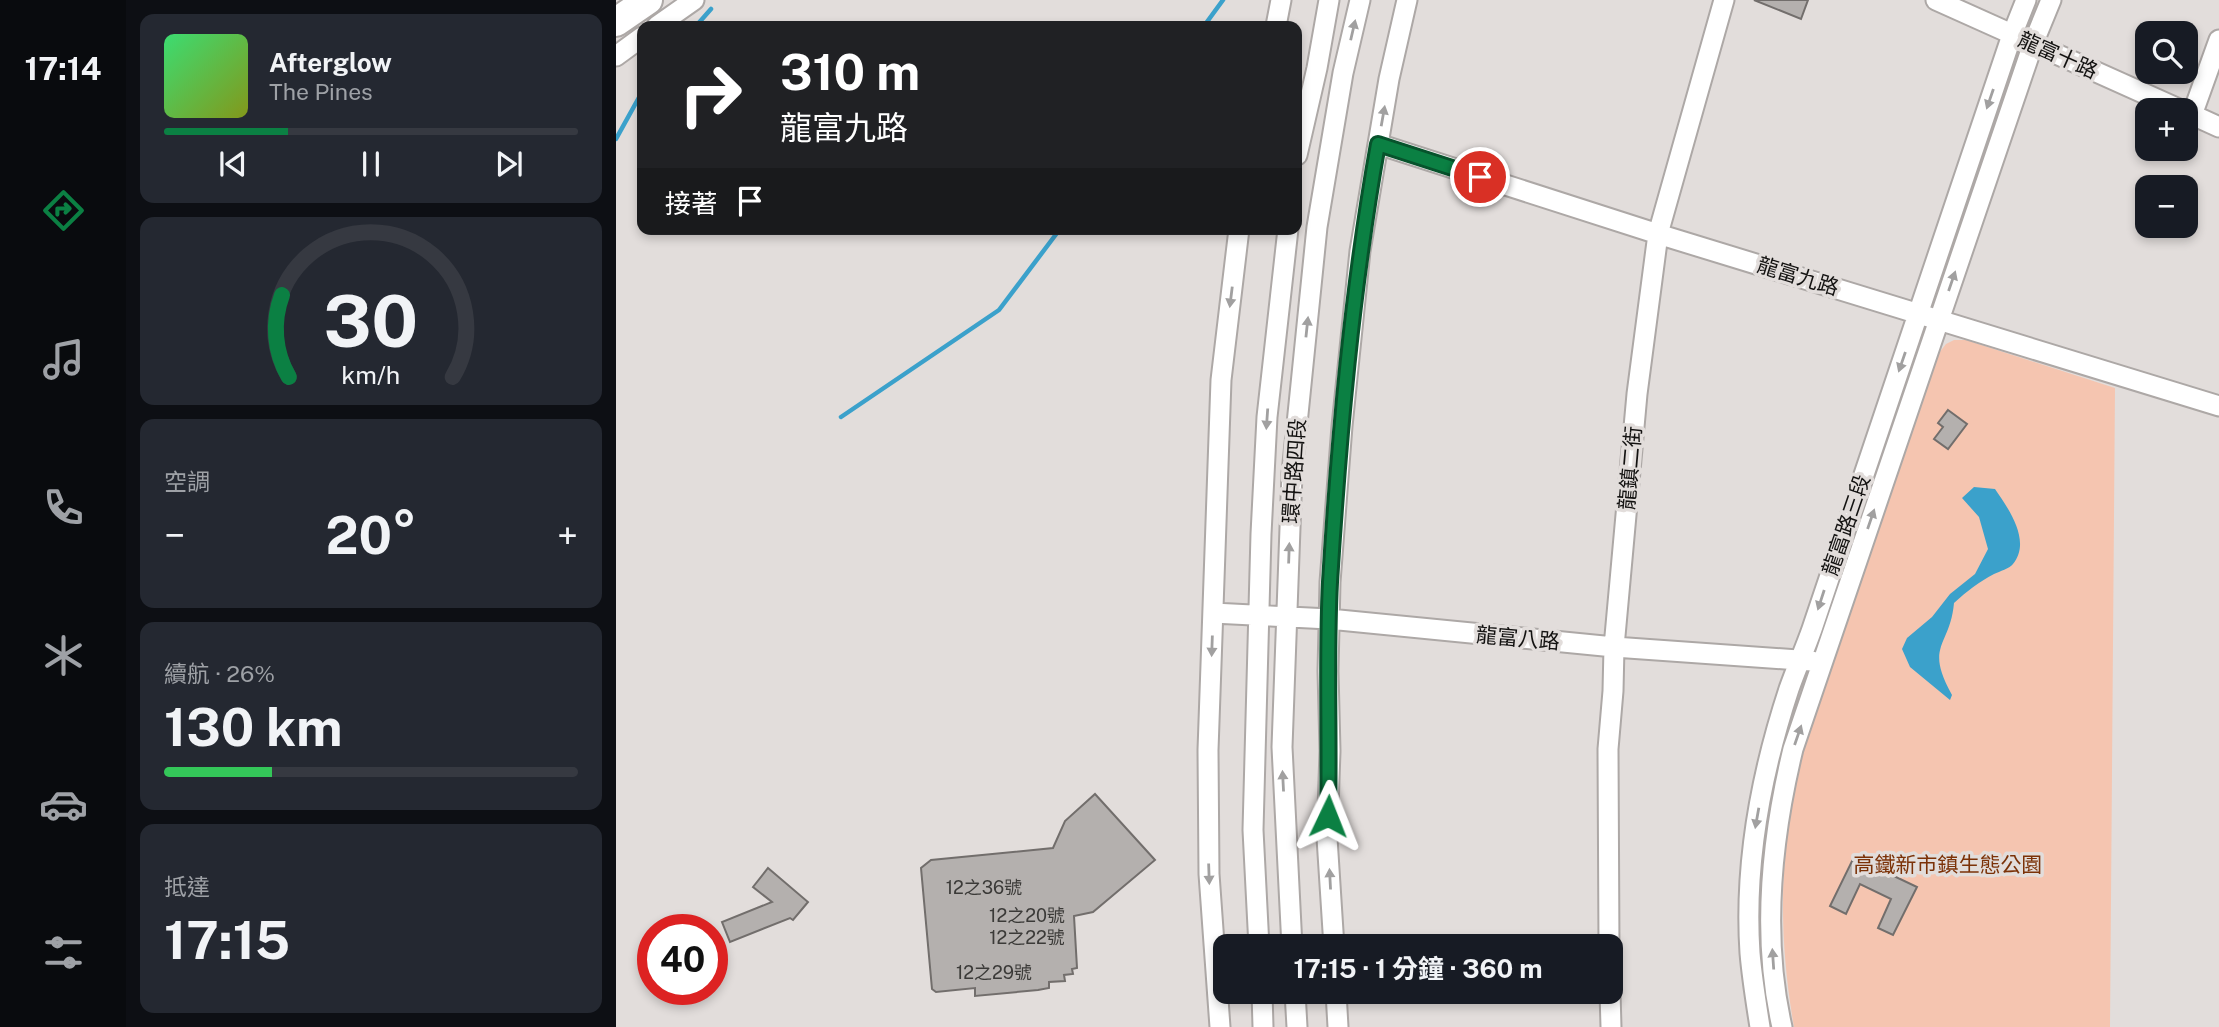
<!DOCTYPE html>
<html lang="zh-TW">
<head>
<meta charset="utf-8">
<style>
  :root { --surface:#171b24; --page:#242831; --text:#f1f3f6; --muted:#9ea1a6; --line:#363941; --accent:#0b8043 }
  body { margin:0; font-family:"Public Sans","Noto Sans TC",sans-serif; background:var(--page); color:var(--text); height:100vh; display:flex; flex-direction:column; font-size:26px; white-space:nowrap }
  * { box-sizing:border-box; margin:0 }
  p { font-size:23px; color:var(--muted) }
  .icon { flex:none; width:38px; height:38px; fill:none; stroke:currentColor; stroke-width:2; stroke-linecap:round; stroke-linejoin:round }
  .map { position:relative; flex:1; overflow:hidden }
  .details { display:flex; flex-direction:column; gap:14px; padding:14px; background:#0d0f14; width:490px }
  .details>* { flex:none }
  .banner { position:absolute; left:21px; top:21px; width:665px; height:214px; border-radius:14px; box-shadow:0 4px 10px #0003; background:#202124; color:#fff; overflow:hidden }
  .buttons { position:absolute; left:1519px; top:21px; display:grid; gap:14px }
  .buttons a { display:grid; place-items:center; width:63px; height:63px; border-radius:14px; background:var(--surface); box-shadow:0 4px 10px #0003; font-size:35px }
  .speed { position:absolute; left:21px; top:914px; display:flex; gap:14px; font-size:35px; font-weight:700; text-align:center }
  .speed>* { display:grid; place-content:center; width:91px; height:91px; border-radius:50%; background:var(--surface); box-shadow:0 4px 10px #0003; line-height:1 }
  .speed .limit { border:10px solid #d22; background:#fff; color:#111 }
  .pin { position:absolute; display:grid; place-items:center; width:60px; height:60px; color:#fff; margin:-30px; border:4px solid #fff; border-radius:50%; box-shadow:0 2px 7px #0007 }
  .me { position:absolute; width:77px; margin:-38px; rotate:2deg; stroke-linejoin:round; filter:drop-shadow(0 0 5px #0008) }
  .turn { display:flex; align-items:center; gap:24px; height:147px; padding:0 28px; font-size:32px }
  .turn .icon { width:91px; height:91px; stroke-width:2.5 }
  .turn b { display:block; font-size:49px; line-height:60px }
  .then { display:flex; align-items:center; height:66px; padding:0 28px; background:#0003; gap:14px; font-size:26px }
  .big { font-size:52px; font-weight:700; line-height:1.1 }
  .details .widget { flex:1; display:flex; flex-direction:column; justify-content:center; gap:10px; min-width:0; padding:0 24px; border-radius:14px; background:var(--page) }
  .details .dial { align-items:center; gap:0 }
  .dial svg { height:182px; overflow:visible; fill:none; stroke:var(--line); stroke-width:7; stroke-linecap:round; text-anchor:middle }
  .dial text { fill:var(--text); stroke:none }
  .song { display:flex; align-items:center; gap:21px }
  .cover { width:84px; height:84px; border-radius:10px; background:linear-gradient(135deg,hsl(140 70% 55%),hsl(70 70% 35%)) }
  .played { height:7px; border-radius:4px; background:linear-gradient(90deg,var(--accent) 30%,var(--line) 30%) }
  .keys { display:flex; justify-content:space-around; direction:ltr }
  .heat { display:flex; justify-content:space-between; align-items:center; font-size:38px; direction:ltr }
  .charge { height:10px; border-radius:5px; background:linear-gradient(90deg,#34c759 26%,var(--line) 0) }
  .trip { position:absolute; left:597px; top:934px; width:410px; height:70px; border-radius:14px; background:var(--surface); box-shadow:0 4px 10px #0003; font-weight:700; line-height:70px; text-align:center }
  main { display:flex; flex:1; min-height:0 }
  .tab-bar { display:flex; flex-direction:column; width:126px; justify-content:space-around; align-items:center; background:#090b0e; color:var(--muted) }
  .tab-bar .icon { width:49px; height:49px }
  .tab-bar .current { color:var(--accent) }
  .tab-bar b { font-size:32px; color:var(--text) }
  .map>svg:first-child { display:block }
  .green { fill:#f5c5b0 }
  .water { fill:#3ba1cb }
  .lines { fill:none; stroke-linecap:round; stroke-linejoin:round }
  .stream { stroke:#3ba1cb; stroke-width:4.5 }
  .building { fill:#b4b0ae; stroke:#726e6c; stroke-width:2 }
  .minor-casing { stroke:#ada8a6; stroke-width:23 }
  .highway-casing { stroke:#ada8a6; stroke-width:32 }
  .minor { stroke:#fff; stroke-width:19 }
  .highway { stroke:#fff; stroke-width:28 }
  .oneway { fill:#a1a0a0 }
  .route-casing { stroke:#07532c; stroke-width:18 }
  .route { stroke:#0b8043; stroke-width:12 }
  .labels { text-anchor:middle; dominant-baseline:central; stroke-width:7; stroke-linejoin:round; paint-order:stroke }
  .number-label { font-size:18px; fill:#3b3a38 }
  .street-label { font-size:21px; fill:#131211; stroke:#e2dddb }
  .park-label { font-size:21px; fill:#7b3208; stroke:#e2dddb }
</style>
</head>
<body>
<main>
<nav class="tab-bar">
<b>17:14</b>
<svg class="icon current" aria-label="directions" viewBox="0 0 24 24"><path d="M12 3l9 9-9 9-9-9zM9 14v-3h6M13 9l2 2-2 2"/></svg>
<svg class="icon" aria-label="music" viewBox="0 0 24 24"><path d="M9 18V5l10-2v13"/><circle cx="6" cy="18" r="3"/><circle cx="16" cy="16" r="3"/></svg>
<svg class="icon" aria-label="phone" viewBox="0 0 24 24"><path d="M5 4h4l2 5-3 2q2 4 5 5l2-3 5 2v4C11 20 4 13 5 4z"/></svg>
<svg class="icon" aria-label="climate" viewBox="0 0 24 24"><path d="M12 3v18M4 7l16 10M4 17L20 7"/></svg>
<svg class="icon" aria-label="car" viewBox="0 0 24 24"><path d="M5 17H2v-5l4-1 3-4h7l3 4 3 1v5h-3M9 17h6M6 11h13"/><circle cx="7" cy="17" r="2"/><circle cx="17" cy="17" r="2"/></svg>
<svg class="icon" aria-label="filters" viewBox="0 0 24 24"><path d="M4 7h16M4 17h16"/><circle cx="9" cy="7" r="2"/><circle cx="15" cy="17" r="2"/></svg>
</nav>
<section class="details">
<div class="widget">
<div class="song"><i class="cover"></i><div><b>Afterglow</b><p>The Pines</p></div></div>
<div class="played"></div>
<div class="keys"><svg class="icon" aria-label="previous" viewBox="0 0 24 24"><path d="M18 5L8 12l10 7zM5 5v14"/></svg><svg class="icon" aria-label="pause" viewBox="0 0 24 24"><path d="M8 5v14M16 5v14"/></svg><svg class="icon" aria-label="next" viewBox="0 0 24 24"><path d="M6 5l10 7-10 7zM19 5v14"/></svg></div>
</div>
<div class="widget dial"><svg viewBox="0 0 100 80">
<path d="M14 69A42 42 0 1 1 86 69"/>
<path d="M14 69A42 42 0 0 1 11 33" stroke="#0b8043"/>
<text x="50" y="56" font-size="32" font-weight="700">30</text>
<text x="50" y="72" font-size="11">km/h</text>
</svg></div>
<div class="widget"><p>空調</p>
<div class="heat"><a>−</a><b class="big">20°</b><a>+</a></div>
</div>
<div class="widget"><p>續航 · 26%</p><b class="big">130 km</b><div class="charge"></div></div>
<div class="widget"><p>抵達</p><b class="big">17:15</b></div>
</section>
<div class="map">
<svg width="1603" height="1027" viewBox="0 0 1603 1027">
  <rect width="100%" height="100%" fill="#e2dddb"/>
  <!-- green -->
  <path class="green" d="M1338,340H1350L1499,388L1494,1027H1178C1163,941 1162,855 1183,770C1197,710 1221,652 1241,593C1268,513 1296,433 1323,353L1330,344Z"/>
  <!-- water -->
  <path class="water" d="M1358,487L1379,489C1392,508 1416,541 1397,564C1393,569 1384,571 1378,574C1363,582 1351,591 1338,603C1334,647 1308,645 1336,695L1334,700L1294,667L1286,649L1291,638L1316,617L1334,594L1359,574L1372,549L1363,517L1346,498Z"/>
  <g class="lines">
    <!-- stream -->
    <path class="stream" d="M80,26L95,9
      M588,26L607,0
      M0,139L26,92
      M225,417L383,310L444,229"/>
  </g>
  <!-- building -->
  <path class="building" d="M1138,0H1192L1185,19Z
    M1332,410L1351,424L1332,449L1318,439L1327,427L1322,423Z
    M479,794L539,860L477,912L458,916L461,968L456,969L457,974L448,975L449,981L433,982V988L422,990L359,996V988L320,992L316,989L305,868L315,860L437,848L449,821Z
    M1238,857L1301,887L1277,935L1262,928L1275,899L1244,884L1230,914L1214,906Z
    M152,868L192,902L177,920L174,918L114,942L106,922L156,902L137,887Z"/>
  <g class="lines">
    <!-- minor casing -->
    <g class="minor-casing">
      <path id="minor" d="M1320,0L1565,110
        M41,26L78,0
        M660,26L665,0
        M0,56L26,37
        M1570,112L1603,127
        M1576,115L1603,40
        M762,144L1042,234L1603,406
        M681,155L701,68L713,0
        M597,613L713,619L998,647L1196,661
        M643,947L637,830L645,534L651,417L672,229
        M676,947L666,747L676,473L701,227L727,73L744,0
        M718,947L711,838L714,751L712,671L714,582L726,426L744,251L773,79L791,0
        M993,947L992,749L997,691L998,647L1021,394L1042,234L1108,0
        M646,992L647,1027
        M679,992L681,1027
        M720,992L722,1027
        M994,992L995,1027
        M604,1027L593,874L592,750L605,380L623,229
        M1144,1027C1140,1002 1136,977 1134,953C1128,863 1145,774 1173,689C1180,669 1189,649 1196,629L1396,35L1410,0
        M1166,1027C1145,935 1155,840 1177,749L1417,44L1435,0"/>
    </g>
    <!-- highway casing -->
    <g class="highway-casing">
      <path id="highway" d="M0,22L32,0"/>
    </g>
    <!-- minor -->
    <use href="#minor" class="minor"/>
    <!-- highway -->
    <use href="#highway" class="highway"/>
  </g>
  <!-- one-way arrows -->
  <defs><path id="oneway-solid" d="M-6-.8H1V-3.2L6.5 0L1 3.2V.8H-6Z" transform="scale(1.75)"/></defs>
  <g class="oneway">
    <use href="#oneway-solid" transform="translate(737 30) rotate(-77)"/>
    <use href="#oneway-solid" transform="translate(1374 99) rotate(109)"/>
    <use href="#oneway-solid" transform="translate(767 116) rotate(-80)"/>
    <use href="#oneway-solid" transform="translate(1336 281) rotate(-71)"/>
    <use href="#oneway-solid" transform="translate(615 297) rotate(97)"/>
    <use href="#oneway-solid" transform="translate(691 327) rotate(-84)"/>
    <use href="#oneway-solid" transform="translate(1286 362) rotate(109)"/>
    <use href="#oneway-solid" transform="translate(651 419) rotate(94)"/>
    <use href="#oneway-solid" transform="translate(1255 519) rotate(-71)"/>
    <use href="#oneway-solid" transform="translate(673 553) rotate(-88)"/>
    <use href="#oneway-solid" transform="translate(1205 600) rotate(108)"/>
    <use href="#oneway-solid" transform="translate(596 646) rotate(92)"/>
    <use href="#oneway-solid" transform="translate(1182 735) rotate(-71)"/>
    <use href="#oneway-solid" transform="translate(667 781) rotate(-93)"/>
    <use href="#oneway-solid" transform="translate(1141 818) rotate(100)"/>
    <use href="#oneway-solid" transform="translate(593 874) rotate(88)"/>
    <use href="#oneway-solid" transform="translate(714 879) rotate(-93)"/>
    <use href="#oneway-solid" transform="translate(1157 959) rotate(-94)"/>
  </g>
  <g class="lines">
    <!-- route casing -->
    <g class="route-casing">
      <path id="route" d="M712,816C714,738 710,660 714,582C723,436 736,289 762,144L864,177"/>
    </g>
    <!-- route -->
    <use href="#route" class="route"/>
  </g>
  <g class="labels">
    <!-- number labels -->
    <g class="number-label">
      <text x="368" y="887">12之36號</text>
      <text x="411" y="915">12之20號</text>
      <text x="411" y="937">12之22號</text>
      <text x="378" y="972">12之29號</text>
    </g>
    <!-- street labels -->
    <g class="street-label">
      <text transform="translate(1442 55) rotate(24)">龍富十路</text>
      <text transform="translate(1182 276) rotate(17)">龍富九路</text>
      <text transform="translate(1014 468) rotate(-85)">龍鎮二街</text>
      <text transform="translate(678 471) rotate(-86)">環中路四段</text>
      <text transform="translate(1230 525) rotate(-71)">龍富路三段</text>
      <text transform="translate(902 638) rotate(5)">龍富八路</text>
    </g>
    <!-- park labels -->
    <g class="park-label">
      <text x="1332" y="864">高鐵新市鎮生態公園</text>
    </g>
  </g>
</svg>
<div class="buttons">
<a><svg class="icon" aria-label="search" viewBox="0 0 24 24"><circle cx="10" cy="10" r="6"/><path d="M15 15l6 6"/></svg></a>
<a>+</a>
<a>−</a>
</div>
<div class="speed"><div class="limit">40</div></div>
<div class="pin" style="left:864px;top:177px;background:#d93025"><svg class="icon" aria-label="arrive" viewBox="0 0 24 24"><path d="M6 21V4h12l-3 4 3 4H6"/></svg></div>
<svg class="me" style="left:712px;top:816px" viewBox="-20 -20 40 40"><path d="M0-17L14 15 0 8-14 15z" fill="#0b8043" stroke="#fff" stroke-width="4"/></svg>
<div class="trip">17:15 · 1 分鐘 · 360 m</div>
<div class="banner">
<div class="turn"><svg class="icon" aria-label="right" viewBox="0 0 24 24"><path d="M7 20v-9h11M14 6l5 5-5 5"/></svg><div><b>310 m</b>龍富九路</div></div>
<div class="then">接著<svg class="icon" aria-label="arrive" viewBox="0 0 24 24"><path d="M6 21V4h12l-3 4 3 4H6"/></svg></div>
</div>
</div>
</main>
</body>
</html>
